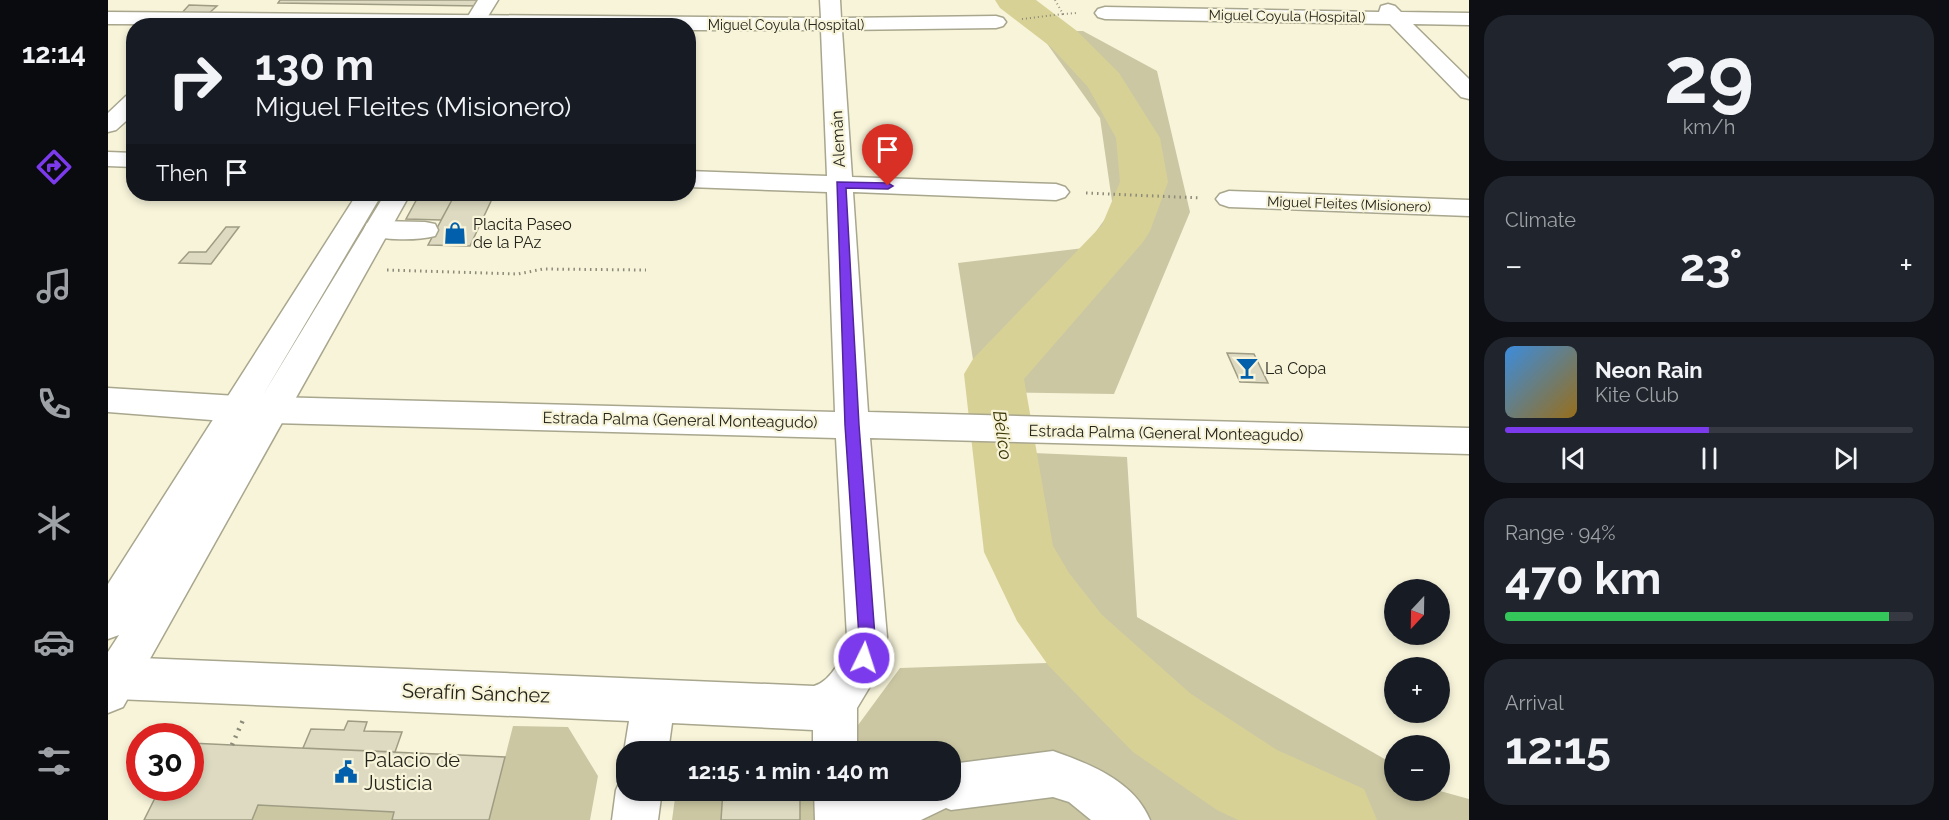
<!DOCTYPE html>
<html lang="en">
<head>
<meta charset="utf-8">
<style>
  :root { --surface:#171b24; --page:#20242c; --text:#f1f3f6; --muted:#9ea1a6; --line:#363941; --accent:#7c3aed }
  body { margin:0; font-family:Raleway,sans-serif; background:var(--page); color:var(--text); height:100vh; display:flex; flex-direction:column; font-size:22px; white-space:nowrap }
  * { box-sizing:border-box; margin:0 }
  p { font-size:20px; color:var(--muted) }
  .icon { flex:none; width:33px; height:33px; fill:none; stroke:currentColor; stroke-width:2; stroke-linecap:round; stroke-linejoin:round }
  .map { position:relative; flex:1; overflow:hidden }
  .panel { display:flex; flex-direction:column; gap:15px; padding:15px; background:#0d0f14; width:480px }
  .panel>* { flex:none }
  .top-card { position:absolute; left:18px; top:18px; width:570px; height:183px; border-radius:24px; box-shadow:0 3px 9px #0003; background:#171b24; color:var(--text); overflow:hidden }
  .needle { width:39px; rotate:202deg }
  .tools { position:absolute; left:1276px; top:579px; display:grid; gap:12px }
  .tools a { display:grid; place-items:center; width:66px; height:66px; border-radius:50%; background:var(--surface); box-shadow:0 3px 9px #0003; font-size:30px }
  .speed { position:absolute; left:18px; top:723px; display:flex; gap:12px; font-size:30px; font-weight:700; text-align:center }
  .speed>* { display:grid; place-content:center; width:78px; height:78px; border-radius:50%; background:var(--surface); box-shadow:0 3px 9px #0003; line-height:1 }
  .speed .limit { border:9px solid #d22; background:#fff; color:#111 }
  .pin { position:absolute; display:grid; place-items:center; width:51px; height:51px; color:#fff; margin:-62px -26px; border-radius:50% 50% 50% 0; rotate:-45deg; box-shadow:0 0 6px #0007 }
  .pin .icon { rotate:45deg }
  .me { position:absolute; width:66px; margin:-33px; rotate:4deg; stroke-linejoin:round; filter:drop-shadow(0 0 4px #0008) }
  .turn { display:flex; align-items:center; gap:21px; height:126px; padding:0 30px; font-size:27px }
  .turn .icon { width:78px; height:78px; stroke-width:2.5 }
  .turn b { display:block; font-size:42px; line-height:51px }
  .then { display:flex; align-items:center; height:57px; padding:0 30px; background:#0003; gap:12px; font-size:22px }
  .big { font-size:45px; font-weight:700; line-height:1.1 }
  .panel .card { flex:1; display:flex; flex-direction:column; justify-content:center; gap:9px; min-width:0; padding:0 21px; border-radius:24px; background:var(--page) }
  .panel .dial { align-items:center; gap:0 }
  .dial b { font-size:78px; line-height:1 }
  .song { display:flex; align-items:center; gap:18px }
  .cover { width:72px; height:72px; border-radius:9px; background:linear-gradient(135deg,hsl(210 70% 55%),hsl(40 70% 35%)) }
  .played { height:6px; border-radius:3px; background:linear-gradient(90deg,var(--accent) 50%,var(--line) 50%) }
  .keys { display:flex; justify-content:space-around; direction:ltr }
  .heat { display:flex; justify-content:space-between; align-items:center; font-size:33px; direction:ltr }
  .charge { height:9px; border-radius:4px; background:linear-gradient(90deg,#34c759 94%,var(--line) 0) }
  .trip { position:absolute; left:508px; top:741px; width:345px; height:60px; border-radius:24px; background:var(--surface); box-shadow:0 3px 9px #0003; font-weight:700; line-height:60px; text-align:center }
  main { display:flex; flex:1; min-height:0 }
  .tabs { display:flex; flex-direction:column; width:108px; justify-content:space-around; align-items:center; background:#090b0e; color:var(--muted) }
  .tabs .icon { width:42px; height:42px }
  .tabs .active { color:var(--accent) }
  .tabs b { font-size:27px; color:var(--text) }
  .map>svg:first-child { display:block }
  .green { fill:#cbc7a3 }
  .lines { fill:none; stroke-linecap:round; stroke-linejoin:round }
  .river { fill:#d8d196; fill-rule:evenodd }
  .building { fill:#dddac1; stroke:#9f9c84; stroke-width:1.5 }
  .minor-casing { stroke:#a8a68d; stroke-width:3 }
  .major-casing { stroke:#a8a68d; stroke-width:3 }
  .path-far2 { stroke:#8c8a78; stroke-width:2; stroke-dasharray:1 3; stroke-linecap:butt }
  .path-far1 { stroke:#8c8a78; stroke-width:3; stroke-dasharray:1.5 4; stroke-linecap:butt }
  .path { stroke:#8c8a78; stroke-width:4.5; stroke-dasharray:2 6; stroke-linecap:butt }
  .minor { fill:#fff; fill-rule:evenodd }
  .major { fill:#fff; fill-rule:evenodd }
  .route { fill:#7c3aed; stroke:#51269a; stroke-width:1.5 }
  .labels { text-anchor:middle; dominant-baseline:central; stroke-width:4.5; stroke-linejoin:round; paint-order:stroke }
  .far-street-label { font-size:14px; fill:#25241a; stroke:#f7f4da }
  .street-label { font-size:16px; fill:#25241a; stroke:#f7f4da }
  .poi-label { font-size:16px; fill:#25241a; stroke:#f7f4da; text-anchor:start }
  .water-label { font-size:18px; font-style:italic; fill:#3b3504; stroke:#f7f4da }
  .near-street-label { font-size:20px; fill:#25241a; stroke:#f7f4da }
  .near-poi-label { font-size:20px; fill:#25241a; stroke:#f7f4da; text-anchor:start }
</style>
</head>
<body>
<main>
<nav class="tabs">
<b>12:14</b>
<svg class="icon active" aria-label="directions" viewBox="0 0 24 24"><path d="M12 3l9 9-9 9-9-9zM9 14v-3h6M13 9l2 2-2 2"/></svg>
<svg class="icon" aria-label="music" viewBox="0 0 24 24"><path d="M9 18V5l10-2v13"/><circle cx="6" cy="18" r="3"/><circle cx="16" cy="16" r="3"/></svg>
<svg class="icon" aria-label="phone" viewBox="0 0 24 24"><path d="M5 4h4l2 5-3 2q2 4 5 5l2-3 5 2v4C11 20 4 13 5 4z"/></svg>
<svg class="icon" aria-label="climate" viewBox="0 0 24 24"><path d="M12 3v18M4 7l16 10M4 17L20 7"/></svg>
<svg class="icon" aria-label="car" viewBox="0 0 24 24"><path d="M5 17H2v-5l4-1 3-4h7l3 4 3 1v5h-3M9 17h6M6 11h13"/><circle cx="7" cy="17" r="2"/><circle cx="17" cy="17" r="2"/></svg>
<svg class="icon" aria-label="filters" viewBox="0 0 24 24"><path d="M4 7h16M4 17h16"/><circle cx="9" cy="7" r="2"/><circle cx="15" cy="17" r="2"/></svg>
</nav>
<div class="map">
<svg width="1361" height="820" viewBox="0 0 1361 820">
  <rect width="100%" height="100%" fill="#f7f4da"/>
  <!-- green -->
  <path class="green" d="M930,31H975L1049,71L1082,212L1006,394L870,392L850,263L976,248L1005,208L992,118Z
    M878,451L1019,457L1029,617L1287,765V790L1332,791L1361,799V820H564L568,791L843,790V752L731,751L792,668L939,663L876,549Z
    M405,726L460,727L490,776L482,820H381Z
    M150,805L286,812L284,820H144Z"/>
  <g class="lines">
    <!-- river -->
    <path class="river" d="M887,0H928L969,31L1011,73L1052,138L1060,182L1042,231L1035,242L916,379L945,546L961,573L994,615L1083,694L1169,750L1256,789L1269,820H1130L1109,810L1025,752L940,665L909,621L876,552L856,374L865,359L994,225L1012,182L1008,138L980,87L943,47L892,8Z"/>
  </g>
  <!-- building -->
  <path class="building" d="M172,0H376L372,6L170,3Z
    M81,5L109,6L99,15H72Z
    M195,194H239L237,196Z
    M312,194H387L384,199L310,197Z
    M310,197L345,198L333,220L298,219Z
    M345,198L384,199L362,246L320,245Z
    M118,227H131L103,264L71,263L81,252H98Z
    M1119,353L1146,354L1160,383L1132,382Z
    M240,721L259,722L256,731L294,732L287,752L195,748L203,729L236,730Z
    M82,743L124,745L397,757L381,820H284L286,812L150,805L144,820H36L52,788H82Z
    M615,790H692V820H613Z"/>
  <g class="lines">
    <!-- minor casing -->
    <g class="minor-casing">
      <path id="minor" d="M712,0H732L733,18L888,16L895,18L898,22L895,26L888,28L734,30L744,177L948,184L957,187L961,192L957,197L948,200L745,192L760,412L1361,428V454L762,438L779,637L776,656L767,678L749,708V752H705V730L564,723L560,752H519V760L516,752L521,721L8,699L0,695V661L8,657L706,686C725,680 736,655 739,637L728,438L129,422L0,412V388L129,396L727,412L719,192L580,187V171L719,176L713,30H580V26L0,24V12L713,18Z
        M1280,4L1287,6L1293,12L1361,13V25L1305,24L1361,79V99L1353,97L1282,24L997,19L990,17L987,13L990,9L997,7L1271,12L1273,6Z
        M26,94V114L8,130L0,132V113L18,96Z
        M0,152L26,153V167L0,166Z
        M1121,191L1361,200V216L1121,207L1112,204L1108,199L1112,194Z
        M269,221L317,222L327,224L330,230L327,236C307,241 279,240 259,235L256,229L259,223Z
        M945,751C982,764 1026,781 1042,820H983L961,802L945,797L843,810L838,808L813,820H707L706,790H752V800L773,790H843V764Z
        M519,772V790H554L550,820H504L508,790L515,774Z"/>
    </g>
    <!-- major casing -->
    <g class="major-casing">
      <path id="major" d="M370,0H390L374,26H354Z
        M249,194H274L155,395L277,194H302L15,707L0,713V652L11,635L0,639V584Z"/>
    </g>
    <!-- path-far2 -->
    <path class="path-far2" d="M947,0L955,14L969,13
      M914,19L955,14"/>
    <!-- path-far1 -->
    <path class="path-far1" d="M978,193L1093,198
      M279,270L410,274L435,269L538,270"/>
    <!-- path -->
    <path class="path" d="M124,745L135,720"/>
    <!-- minor -->
    <use href="#minor" class="minor"/>
    <!-- major -->
    <use href="#major" class="major"/>
  </g>
  <!-- route -->
  <path class="route" d="M729,182L780,183L785,186L780,189L738,188L751,425L767,637L763,664L756,666L750,664L748,658L751,637L737,425Z"/>
  <!-- icons -->
  <defs>
    <g id="shop-bare" transform="scale(1.8)"><path d="M-5-2.5h2.3a2.7 3.5 0 0 1 5.4 0H5L5.5 6h-11ZM-1.5-2.5h3a1.5 2.3 0 0 0-3 0Z" fill="#015fac" stroke="#f7f4da" stroke-width="2.5" paint-order="stroke"/></g>
    <g id="bar-bare" transform="scale(1.8)"><path d="M-6-5H6L.8 .8V4.5H3.5V6h-7V4.5H-.8V.8Z" fill="#015fac" stroke="#f7f4da" stroke-width="2.5" paint-order="stroke"/></g>
    <g id="civic-bare" transform="scale(1.8)"><path d="M-.6-6.5H3V-4.5H.6V-3L4-1V1h2V6H-6V1h2V-1L-.6-3ZM-1.2 2.5V6h2.4V2.5Z" fill="#015fac" stroke="#f7f4da" stroke-width="2.5" paint-order="stroke"/></g>
  </defs>
  <g fill-rule="evenodd">
    <use href="#shop-bare" x="347" y="233"/>
    <use href="#bar-bare" x="1139" y="368"/>
    <use href="#civic-bare" x="238" y="772"/>
  </g>
  <g class="labels">
    <!-- far-street labels -->
    <g class="far-street-label">
      <text transform="translate(1179 16) rotate(1)">Miguel Coyula (Hospital)</text>
      <text x="678" y="25">Miguel Coyula (Hospital)</text>
      <text transform="translate(1241 204) rotate(2)">Miguel Fleites (Misionero)</text>
    </g>
    <!-- street labels -->
    <g class="street-label">
      <text transform="translate(730 139) rotate(-93)">Alemán</text>
      <text transform="translate(572 420) rotate(1)">Estrada Palma (General Monteagudo)</text>
      <text transform="translate(1058 433) rotate(1)">Estrada Palma (General Monteagudo)</text>
    </g>
    <!-- poi labels -->
    <g class="poi-label">
      <text x="365" y="224">Placita Paseo<tspan x="365" dy="18">de la PAz</tspan></text>
      <text x="1157" y="368">La Copa</text>
    </g>
    <!-- water labels -->
    <g class="water-label">
      <text transform="translate(895 435) rotate(82)">Bélico</text>
    </g>
    <!-- near-street labels -->
    <g class="near-street-label">
      <text transform="translate(368 693) rotate(2)">Serafín Sánchez</text>
    </g>
    <!-- near-poi labels -->
    <g class="near-poi-label">
      <text x="256" y="760">Palacio de<tspan x="256" dy="23">Justicia</tspan></text>
    </g>
  </g>
</svg>
<div class="tools">
<a><svg class="needle" viewBox="-14 -14 28 28"><path d="M0-13l5 13h-10z" fill="#e53935"/><path d="M0 13l5-13h-10z" fill="#9ea1a6"/></svg></a>
<a>+</a>
<a>−</a>
</div>
<div class="speed"><div class="limit">30</div></div>
<div class="pin" style="left:780px;top:186px;background:#d93025"><svg class="icon" aria-label="arrive" viewBox="0 0 24 24"><path d="M6 21V4h12l-3 4 3 4H6"/></svg></div>
<svg class="me" style="left:756px;top:658px" viewBox="-20 -20 40 40"><circle r="17" fill="#7c3aed" stroke="#fff" stroke-width="3"/><path d="M0-11L8 9 0 5-8 9z" fill="#fff"/></svg>
<div class="trip">12:15 · 1 min · 140 m</div>
<div class="top-card">
<div class="turn"><svg class="icon" aria-label="right" viewBox="0 0 24 24"><path d="M7 20v-9h11M14 6l5 5-5 5"/></svg><div><b>130 m</b>Miguel Fleites (Misionero)</div></div>
<div class="then">Then<svg class="icon" aria-label="arrive" viewBox="0 0 24 24"><path d="M6 21V4h12l-3 4 3 4H6"/></svg></div>
</div>
</div>
<section class="panel">
<div class="card dial"><b>29</b><p>km/h</p></div>
<div class="card"><p>Climate</p>
<div class="heat"><a>−</a><b class="big">23°</b><a>+</a></div>
</div>
<div class="card">
<div class="song"><i class="cover"></i><div><b>Neon Rain</b><p>Kite Club</p></div></div>
<div class="played"></div>
<div class="keys"><svg class="icon" aria-label="previous" viewBox="0 0 24 24"><path d="M18 5L8 12l10 7zM5 5v14"/></svg><svg class="icon" aria-label="pause" viewBox="0 0 24 24"><path d="M8 5v14M16 5v14"/></svg><svg class="icon" aria-label="next" viewBox="0 0 24 24"><path d="M6 5l10 7-10 7zM19 5v14"/></svg></div>
</div>
<div class="card"><p>Range · 94%</p><b class="big">470 km</b><div class="charge"></div></div>
<div class="card"><p>Arrival</p><b class="big">12:15</b></div>
</section>
</main>
</body>
</html>
